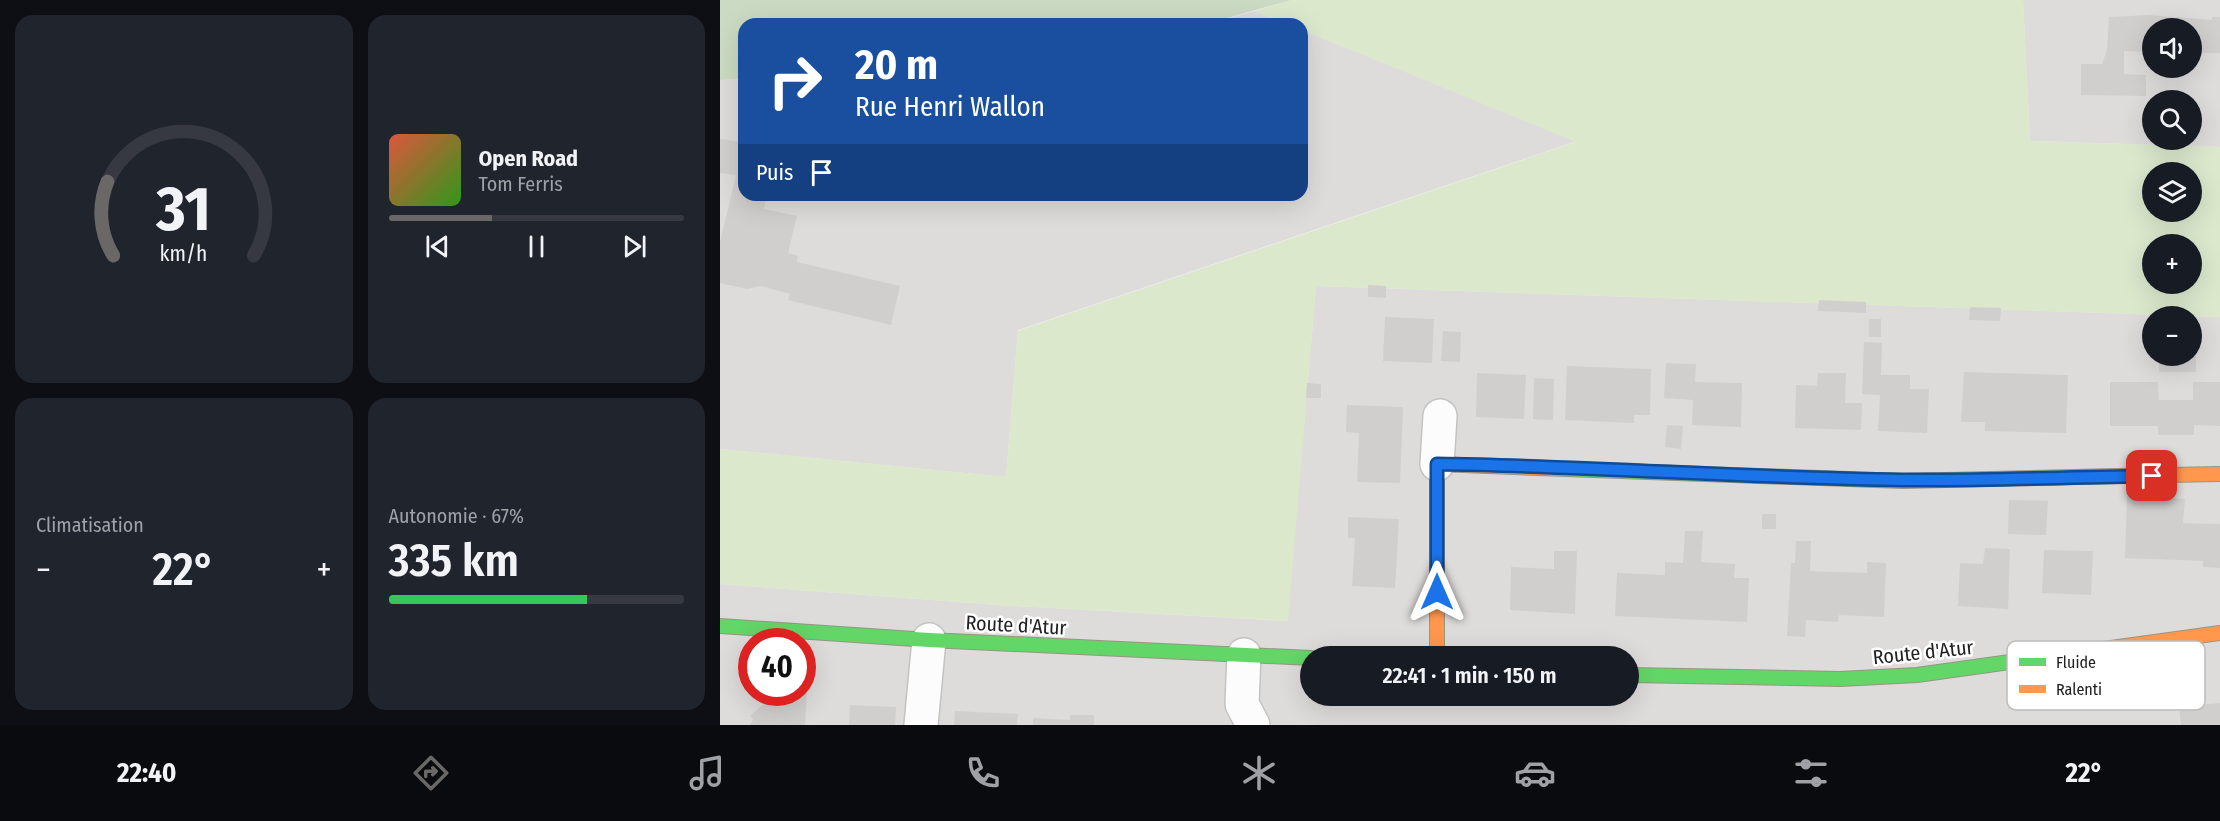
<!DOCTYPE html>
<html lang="fr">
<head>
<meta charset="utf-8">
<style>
  :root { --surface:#171b24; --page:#20242c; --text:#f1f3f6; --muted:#9ea1a6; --line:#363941; --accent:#696867 }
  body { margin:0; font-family:"Fira Sans Condensed",sans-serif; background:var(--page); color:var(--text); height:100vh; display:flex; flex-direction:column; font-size:22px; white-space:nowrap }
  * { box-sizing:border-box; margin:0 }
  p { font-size:20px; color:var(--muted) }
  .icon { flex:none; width:33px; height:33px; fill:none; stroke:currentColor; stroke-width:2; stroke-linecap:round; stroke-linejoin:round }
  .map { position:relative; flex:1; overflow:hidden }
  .panel { display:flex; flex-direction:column; gap:15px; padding:15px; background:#0d0f14; width:720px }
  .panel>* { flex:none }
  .guide { position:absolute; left:18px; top:18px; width:570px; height:183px; border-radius:18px; box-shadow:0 6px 24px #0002; background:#1a4fa0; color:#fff; overflow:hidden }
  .buttons { position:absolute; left:1422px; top:18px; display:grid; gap:12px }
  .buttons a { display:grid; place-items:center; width:60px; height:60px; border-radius:50%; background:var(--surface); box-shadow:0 6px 24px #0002; font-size:30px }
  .speed { position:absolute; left:18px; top:628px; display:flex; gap:12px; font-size:30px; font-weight:700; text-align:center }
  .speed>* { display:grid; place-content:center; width:78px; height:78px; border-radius:50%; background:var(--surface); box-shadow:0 6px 24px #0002; line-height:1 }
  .speed .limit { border:9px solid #d22; background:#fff; color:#111 }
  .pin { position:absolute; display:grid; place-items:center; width:51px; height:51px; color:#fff; margin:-26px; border-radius:12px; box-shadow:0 3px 9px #0006 }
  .me { position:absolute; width:66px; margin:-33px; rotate:0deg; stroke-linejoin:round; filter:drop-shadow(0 0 4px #0008) }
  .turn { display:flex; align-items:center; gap:21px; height:126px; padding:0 18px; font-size:27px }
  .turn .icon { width:78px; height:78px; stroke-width:2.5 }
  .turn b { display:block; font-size:42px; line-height:51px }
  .then { display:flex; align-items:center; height:57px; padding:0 18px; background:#0003; gap:12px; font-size:22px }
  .big { font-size:45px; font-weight:600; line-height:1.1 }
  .panel .card { flex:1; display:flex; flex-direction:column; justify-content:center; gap:9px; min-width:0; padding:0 21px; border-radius:18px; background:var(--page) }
  .panel .dial { align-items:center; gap:0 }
  .dial svg { height:156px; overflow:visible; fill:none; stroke:var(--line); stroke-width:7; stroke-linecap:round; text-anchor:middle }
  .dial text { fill:var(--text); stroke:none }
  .song { display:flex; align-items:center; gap:18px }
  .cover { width:72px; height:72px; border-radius:9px; background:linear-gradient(135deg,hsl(10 70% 55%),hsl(110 70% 35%)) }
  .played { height:6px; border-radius:3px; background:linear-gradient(90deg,var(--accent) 35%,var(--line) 35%) }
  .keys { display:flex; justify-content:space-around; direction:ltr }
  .heat { display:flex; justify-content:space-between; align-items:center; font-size:33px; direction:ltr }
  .charge { height:9px; border-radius:4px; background:linear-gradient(90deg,#34c759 67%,var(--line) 0) }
  .panel .tiles { flex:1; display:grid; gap:15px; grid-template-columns:repeat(2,1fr) }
  .trip { position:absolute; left:580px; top:646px; width:339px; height:60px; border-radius:30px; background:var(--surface); box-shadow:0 6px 24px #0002; font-weight:600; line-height:60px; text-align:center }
  .tab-bar { display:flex; height:96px; justify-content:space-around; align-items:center; background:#090b0e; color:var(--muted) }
  .tab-bar .icon { width:42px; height:42px }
  .tab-bar .current { color:var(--accent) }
  .tab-bar b { font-size:27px; color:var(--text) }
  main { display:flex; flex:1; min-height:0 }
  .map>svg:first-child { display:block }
  .residential { fill:#dedcdb; fill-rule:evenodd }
  .grass { fill:#dbe8cc; fill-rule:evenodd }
  .forest { fill:#cbdac2 }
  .building { fill:#d1cfcd }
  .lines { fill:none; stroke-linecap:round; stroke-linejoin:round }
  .street-casing { stroke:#c4c3c2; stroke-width:36 }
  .fast-casing { stroke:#959683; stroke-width:16 }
  .slow-casing { stroke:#959683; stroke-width:16 }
  .street { stroke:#fcfcfc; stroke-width:33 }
  .fast { stroke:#63d668; stroke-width:14 }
  .slow { stroke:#ff974d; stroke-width:14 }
  .route-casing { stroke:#114b97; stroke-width:15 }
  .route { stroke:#1a73e8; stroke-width:10 }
  .labels { text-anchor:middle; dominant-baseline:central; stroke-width:5; stroke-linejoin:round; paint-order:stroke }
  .street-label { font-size:20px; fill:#212121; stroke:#fff }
  .key { fill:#fff; stroke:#bcbcbc; stroke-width:1.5 }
  .key-label { font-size:16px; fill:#212121 }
</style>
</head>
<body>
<main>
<section class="panel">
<div class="tiles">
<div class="card dial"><svg viewBox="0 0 100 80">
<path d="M14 69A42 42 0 1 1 86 69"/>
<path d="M14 69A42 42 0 0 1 11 31" stroke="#696867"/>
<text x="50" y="56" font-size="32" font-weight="700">31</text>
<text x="50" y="72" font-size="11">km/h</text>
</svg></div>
<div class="card">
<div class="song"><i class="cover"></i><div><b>Open Road</b><p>Tom Ferris</p></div></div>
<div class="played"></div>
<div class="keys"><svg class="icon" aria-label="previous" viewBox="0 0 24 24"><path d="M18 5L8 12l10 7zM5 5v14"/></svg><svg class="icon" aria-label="pause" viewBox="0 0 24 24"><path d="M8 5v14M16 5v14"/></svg><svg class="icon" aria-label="next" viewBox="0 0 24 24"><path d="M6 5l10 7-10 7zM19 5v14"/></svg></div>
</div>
<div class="card"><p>Climatisation</p>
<div class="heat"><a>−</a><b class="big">22°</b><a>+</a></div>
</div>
<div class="card"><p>Autonomie · 67%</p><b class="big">335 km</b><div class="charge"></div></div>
</div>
</section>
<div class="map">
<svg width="1500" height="725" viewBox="0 0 1500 725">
  <rect width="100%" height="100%" fill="#eeecea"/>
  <!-- residential -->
  <path class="residential" d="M1303,0H1500V147L1310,141ZM1432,28H1472V68H1432ZM1432,100H1472V140H1432Z
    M535,11L566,24H486Z
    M582,30L857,141L298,330L286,477L0,449V80L24,79V195H582Z
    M596,286L1500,317V725H0V584L279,605L567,621ZM1432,316H1472V356H1432ZM32,642H82V693H32ZM591,657H909V696H591Z"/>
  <!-- grass -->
  <path class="grass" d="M571,0H1303L1310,141L1500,147V317L596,286L568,621L279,605L0,584V449L286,477L298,331L856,142L582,30V24H566L535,11ZM1432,172H1472V212H1432ZM1432,244H1472V284H1432Z"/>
  <!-- forest -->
  <path class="forest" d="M0,0H571L486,24H24V79L0,80Z"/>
  <!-- building -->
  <path class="building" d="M1429,15L1492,20V17H1500V53H1472V28H1432V52L1404,51V74L1426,75V96L1361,95V64H1382L1387,50L1389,17Z
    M0,139L24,142V195H47L44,209L77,216L68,253L78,256L77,262L180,286L171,325L68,300L70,294L41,286L27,289L0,283V242L16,175L0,173Z
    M648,285L666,286V298L648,297Z
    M1099,300L1146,302V313L1098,311Z
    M1250,307L1281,308L1280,321L1249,320Z
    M665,317L714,319L712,363L663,361Z
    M1149,319H1161V337H1149Z
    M723,331L741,332L740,362L721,361Z
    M1144,342L1162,343L1161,375H1190V389H1209L1207,433L1158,431L1160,395L1142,394Z
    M1472,349H1476V372H1439V356H1472Z
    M946,363L976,364L975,382L1022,383L1021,427L972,425L973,400L944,398Z
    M847,366L931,369L930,415H914V423L845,420Z
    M1244,372L1348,375L1346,433L1265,431V422H1241Z
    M757,373L806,375L804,419L756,417Z
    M1098,373H1126L1125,403H1142L1141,430L1075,428L1076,385L1097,386Z
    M814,378L834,379L833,420L813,419Z
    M1390,382H1438L1439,400H1473V382H1500V426L1474,425V435H1438V426H1390Z
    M587,383L601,384V398H586Z
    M627,405L683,407L680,483L637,482L639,433L626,432Z
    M947,425L963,426L961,449L945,447Z
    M1407,496L1465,499L1463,523L1500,524V568L1483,567V561L1405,558Z
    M1289,500L1328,501L1326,535L1288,534Z
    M1042,514H1056V529H1042Z
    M628,517L679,519L675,588L632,586L635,538H628Z
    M965,531H983L981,562L1015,564L1014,578H1029L1027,622L895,616L897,573L945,575V562L963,563Z
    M1076,541H1091L1090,571L1147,573V562L1166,563L1164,617L1119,615L1118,622L1086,620L1085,637L1067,636L1071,563H1075Z
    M1265,548L1290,549L1288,609L1238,606L1240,563L1263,564Z
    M1324,550L1373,551L1371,595L1322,593Z
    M834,551H857L855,614L790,610L791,567L834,569Z
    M82,691H87L85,725H30L33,719L30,716L41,706L60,696L70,693H82Z
    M1500,703V725H1461L1459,706Z
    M130,705L176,707L175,725H129Z
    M235,711L298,714L297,725H234Z
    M350,715H374V725H313V718L350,720Z"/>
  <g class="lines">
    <!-- street casing -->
    <g class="street-casing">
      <path id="street" d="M717,464L720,416
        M524,655L522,704L533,725
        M201,725L209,640"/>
    </g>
    <!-- fast casing -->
    <g class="fast-casing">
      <path id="fast" d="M845,469L1183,481L1396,476
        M0,626L209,640L591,658
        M909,675L1120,679L1197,675L1326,657"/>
    </g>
    <!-- slow casing -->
    <g class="slow-casing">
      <path id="slow" d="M1396,476L1500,474
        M717,657V464L845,469
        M1326,657L1500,633"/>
    </g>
    <!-- street -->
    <use href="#street" class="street"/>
    <!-- fast -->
    <use href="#fast" class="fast"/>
    <!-- slow -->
    <use href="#slow" class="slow"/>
  </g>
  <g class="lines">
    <!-- route casing -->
    <g class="route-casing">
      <path id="route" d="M717,592V464C872,466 1027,478 1182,480C1265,481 1349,477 1432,476"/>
    </g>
    <!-- route -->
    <use href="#route" class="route"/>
  </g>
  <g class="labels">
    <!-- street labels -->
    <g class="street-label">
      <text transform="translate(296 625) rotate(3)">Route d'Atur</text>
      <text transform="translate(1203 652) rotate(-6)">Route d'Atur</text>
    </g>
  </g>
  <!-- legend -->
  <rect x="1287" y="641" width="198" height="69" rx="9" class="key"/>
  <rect x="1299" y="658" width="27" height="8" fill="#63d668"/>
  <rect x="1299" y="685" width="27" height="8" fill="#ff974d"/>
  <g class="key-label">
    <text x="1336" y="668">Fluide</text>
    <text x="1336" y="695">Ralenti</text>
  </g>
</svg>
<div class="buttons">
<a><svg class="icon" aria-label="sound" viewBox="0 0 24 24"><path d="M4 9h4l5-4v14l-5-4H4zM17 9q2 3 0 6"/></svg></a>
<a><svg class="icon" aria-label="search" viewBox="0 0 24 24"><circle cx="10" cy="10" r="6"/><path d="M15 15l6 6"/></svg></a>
<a><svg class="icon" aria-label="layers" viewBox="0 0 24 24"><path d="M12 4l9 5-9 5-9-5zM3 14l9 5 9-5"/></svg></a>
<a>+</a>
<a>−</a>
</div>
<div class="speed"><div class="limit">40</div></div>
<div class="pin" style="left:1432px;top:476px;background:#d93025"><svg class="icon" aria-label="arrive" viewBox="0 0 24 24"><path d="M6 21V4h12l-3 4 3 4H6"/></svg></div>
<svg class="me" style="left:717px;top:592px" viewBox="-20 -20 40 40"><path d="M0-17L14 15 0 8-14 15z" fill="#1a73e8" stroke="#fff" stroke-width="4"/></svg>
<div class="trip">22:41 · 1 min · 150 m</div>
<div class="guide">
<div class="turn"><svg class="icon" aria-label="right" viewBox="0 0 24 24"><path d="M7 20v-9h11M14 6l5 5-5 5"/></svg><div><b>20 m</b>Rue Henri Wallon</div></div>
<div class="then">Puis<svg class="icon" aria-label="arrive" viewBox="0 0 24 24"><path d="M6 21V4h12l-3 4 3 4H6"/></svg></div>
</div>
</div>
</main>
<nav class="tab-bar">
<b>22:40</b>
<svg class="icon current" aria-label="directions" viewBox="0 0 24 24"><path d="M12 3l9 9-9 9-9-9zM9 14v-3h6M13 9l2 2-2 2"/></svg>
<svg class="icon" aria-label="music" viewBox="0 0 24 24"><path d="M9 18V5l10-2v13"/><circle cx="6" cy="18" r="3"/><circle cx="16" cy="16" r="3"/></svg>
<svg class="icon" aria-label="phone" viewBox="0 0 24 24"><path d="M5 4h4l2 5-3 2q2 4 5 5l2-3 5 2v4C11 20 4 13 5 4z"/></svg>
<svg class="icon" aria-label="climate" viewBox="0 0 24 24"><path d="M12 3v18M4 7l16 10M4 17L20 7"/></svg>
<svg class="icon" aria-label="car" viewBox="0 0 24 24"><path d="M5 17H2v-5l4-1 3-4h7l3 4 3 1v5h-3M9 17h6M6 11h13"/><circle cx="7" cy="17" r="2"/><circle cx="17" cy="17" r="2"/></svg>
<svg class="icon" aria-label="filters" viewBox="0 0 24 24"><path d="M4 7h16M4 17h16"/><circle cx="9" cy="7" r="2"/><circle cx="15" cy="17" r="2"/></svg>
<b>22°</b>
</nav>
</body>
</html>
